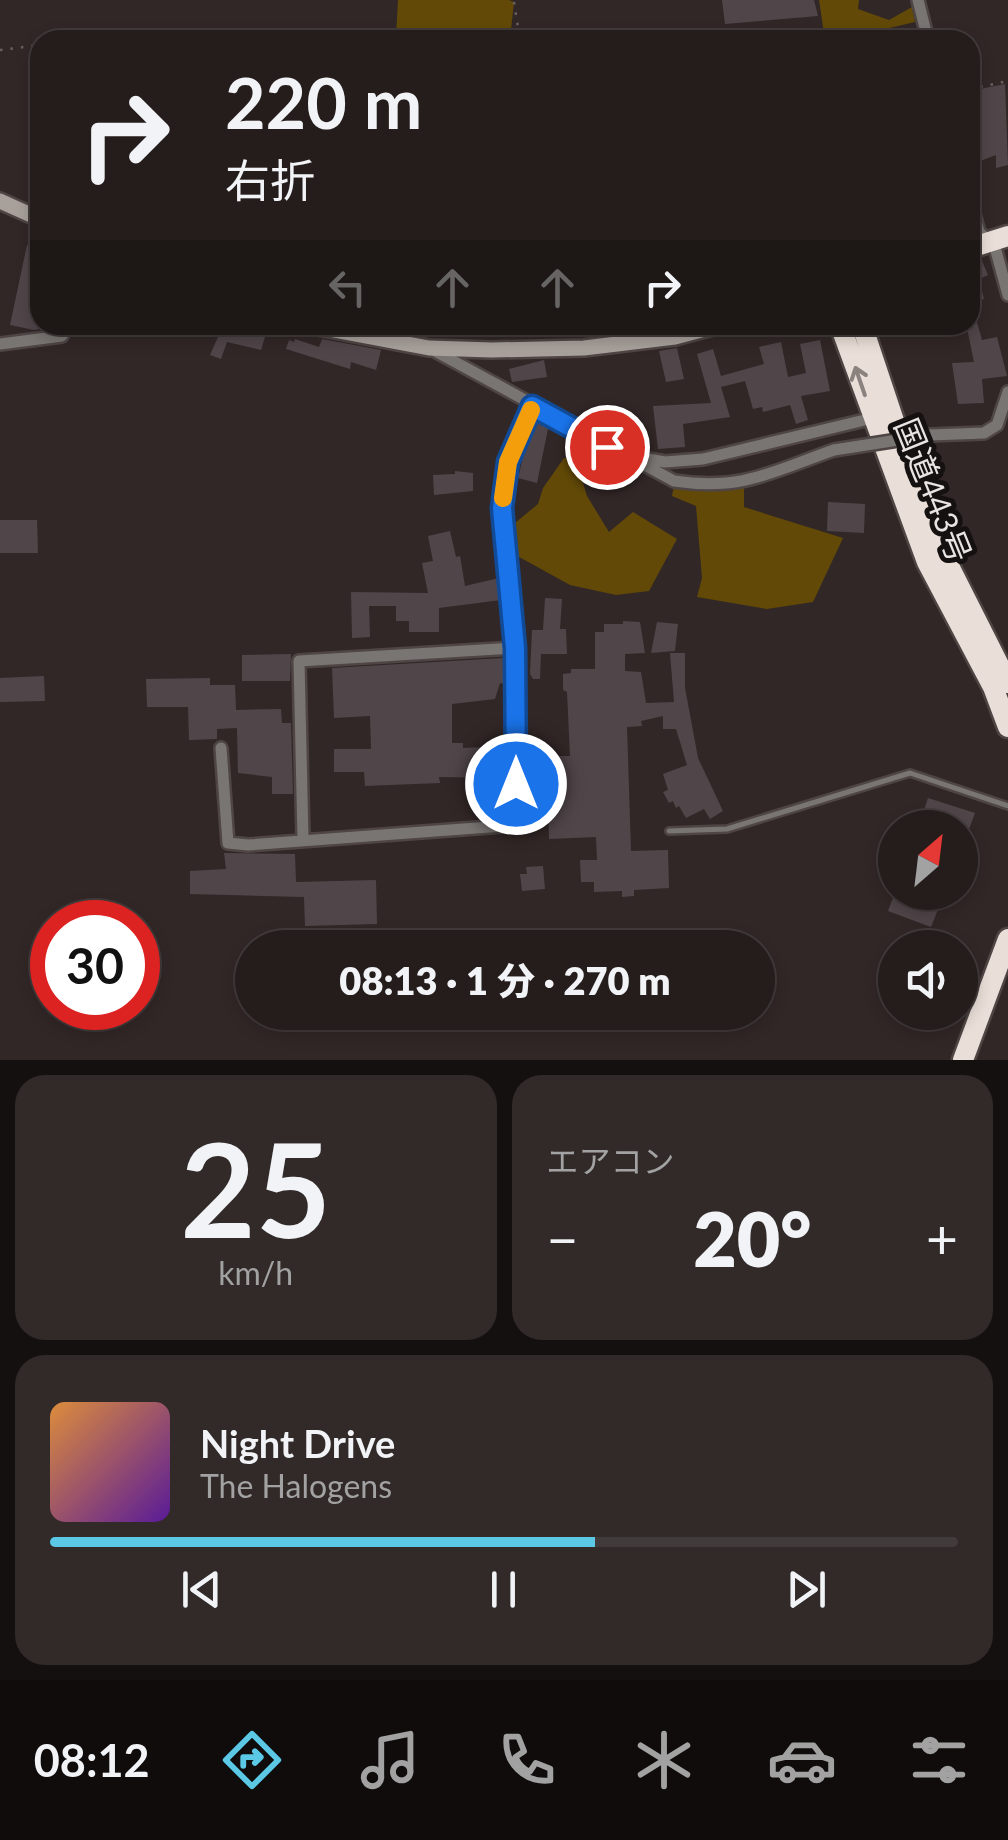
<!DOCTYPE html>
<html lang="ja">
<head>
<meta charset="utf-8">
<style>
  :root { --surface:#251d1c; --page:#312a29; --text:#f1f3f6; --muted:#a3a2a3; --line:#423b3b; --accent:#5bc8e6 }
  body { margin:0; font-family:Lato,"Noto Sans JP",sans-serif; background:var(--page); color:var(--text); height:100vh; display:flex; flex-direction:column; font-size:38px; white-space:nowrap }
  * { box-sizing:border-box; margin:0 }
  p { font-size:32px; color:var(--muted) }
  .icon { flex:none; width:55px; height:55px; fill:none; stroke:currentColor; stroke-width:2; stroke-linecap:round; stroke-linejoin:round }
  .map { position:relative; height:1060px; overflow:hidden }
  .side { display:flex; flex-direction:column; gap:15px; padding:15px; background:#14100f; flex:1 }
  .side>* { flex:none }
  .top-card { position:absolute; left:30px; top:30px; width:950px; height:305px; border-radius:30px; box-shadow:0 5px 15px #0003,0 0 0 2px var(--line); background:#251d1c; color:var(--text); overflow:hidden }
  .needle { width:65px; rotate:28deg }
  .tools { position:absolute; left:878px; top:810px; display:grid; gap:20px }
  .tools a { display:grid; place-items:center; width:100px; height:100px; border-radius:50%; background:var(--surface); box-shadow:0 5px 15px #0003,0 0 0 2px var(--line); font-size:50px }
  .speed { position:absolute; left:30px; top:900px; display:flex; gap:20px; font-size:50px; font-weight:700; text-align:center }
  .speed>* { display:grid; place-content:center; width:130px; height:130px; border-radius:50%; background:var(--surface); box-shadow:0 5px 15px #0003,0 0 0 2px var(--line); line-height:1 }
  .speed .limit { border:15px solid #d22; background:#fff; color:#111 }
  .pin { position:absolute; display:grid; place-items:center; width:85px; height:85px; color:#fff; margin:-42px; border:5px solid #fff; border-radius:50%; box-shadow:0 2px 10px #0007 }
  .me { position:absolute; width:110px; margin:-55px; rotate:0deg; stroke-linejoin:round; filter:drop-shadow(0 0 8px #0008) }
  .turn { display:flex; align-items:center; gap:35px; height:210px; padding:0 30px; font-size:45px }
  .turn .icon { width:130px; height:130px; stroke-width:2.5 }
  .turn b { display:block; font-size:70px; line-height:85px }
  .lanes { display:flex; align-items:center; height:95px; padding:0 30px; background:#0003; justify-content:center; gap:50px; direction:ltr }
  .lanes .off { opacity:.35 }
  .big { font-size:75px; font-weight:800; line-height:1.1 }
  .side .widget { flex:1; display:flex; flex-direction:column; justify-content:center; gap:15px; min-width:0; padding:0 35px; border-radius:30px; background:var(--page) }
  .side .dial { align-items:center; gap:0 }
  .dial b { font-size:130px; line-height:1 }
  .song { display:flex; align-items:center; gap:30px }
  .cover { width:120px; height:120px; border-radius:15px; background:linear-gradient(135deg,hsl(30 70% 55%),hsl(270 70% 35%)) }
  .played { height:10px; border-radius:5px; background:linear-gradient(90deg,var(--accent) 60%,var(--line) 60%) }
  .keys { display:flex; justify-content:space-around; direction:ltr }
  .heat { display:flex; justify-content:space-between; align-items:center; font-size:55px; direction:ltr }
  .side .tiles { flex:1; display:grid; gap:15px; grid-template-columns:1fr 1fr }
  .widget:last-child { grid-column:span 2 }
  .trip { position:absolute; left:235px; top:930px; width:540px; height:100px; border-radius:50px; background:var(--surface); box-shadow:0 5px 15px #0003,0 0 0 2px var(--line); font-weight:800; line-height:100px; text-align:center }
  .dock { display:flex; height:160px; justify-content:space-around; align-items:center; background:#0f0c0b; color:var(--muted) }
  .dock .icon { width:70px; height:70px }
  .dock .active { color:var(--accent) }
  .dock b { font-size:45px; color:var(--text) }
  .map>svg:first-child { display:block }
  .green { fill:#624907 }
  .building { fill:#50464a }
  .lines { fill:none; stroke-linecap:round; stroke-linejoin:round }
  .lane-casing { stroke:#4e4544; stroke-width:10 }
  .street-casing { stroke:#4e4544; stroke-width:16 }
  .secondary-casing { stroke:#4e4544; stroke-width:20 }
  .highway-casing { stroke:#4e4544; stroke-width:25 }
  .path { stroke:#69605f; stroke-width:2.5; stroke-dasharray:2.5 8; stroke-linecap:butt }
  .lane { stroke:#797572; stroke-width:5 }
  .street { stroke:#797572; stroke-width:11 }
  .secondary { stroke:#a7a09b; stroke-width:15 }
  .highway { stroke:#eadfd8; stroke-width:20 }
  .street-bridge-casing { stroke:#4e4544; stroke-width:16; stroke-linecap:butt }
  .street-bridge { stroke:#797572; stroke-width:11 }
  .oneway { stroke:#8a827e }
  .route-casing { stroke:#114b97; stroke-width:25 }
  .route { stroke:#1a73e8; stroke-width:18 }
  .slow { stroke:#f59e0b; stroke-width:18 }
  .labels { text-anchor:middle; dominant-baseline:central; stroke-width:10; stroke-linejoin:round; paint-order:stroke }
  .street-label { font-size:32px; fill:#e9e3e2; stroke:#151111 }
</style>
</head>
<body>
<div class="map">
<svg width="1008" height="1060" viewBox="0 0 1008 1060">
  <rect width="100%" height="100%" fill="#312726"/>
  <!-- green -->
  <path class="green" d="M398,0H509L514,2L511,30L396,37Z
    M819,0H859L858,9L889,20L912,7L915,22L839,40H825Z
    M564,458H575L587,496L609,532L633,512L677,539L649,591L616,595L570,585L510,552L504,532L538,504L543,488Z
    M744,483V507L843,538L813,602L767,609L697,597L702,578L696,506L672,496L674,485Z"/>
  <!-- building -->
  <path class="building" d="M722,0H814L818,16L725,24Z
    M1005,84L1008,165L996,168V155L980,161L970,91Z
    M27,245L40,249V329L34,330L10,325Z
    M970,261H982L988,275L979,279L984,299L970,303Z
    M970,308H973L982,340L997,337L1007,376L982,379L984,403L958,404L952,363L974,362L967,328H970Z
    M236,325L259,328L256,335L265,337L261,350L227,342L221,359L210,355L222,328L234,333Z
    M295,339L319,347L322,339L381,350L376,370L351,362L350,369L286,349L289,340L294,342Z
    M820,340L830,391L801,396L808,420L796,424L790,405L763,412L762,407L753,409L745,381L721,387L730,417L683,424L685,447L658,449L653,406L711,403L697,354L713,349L721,376L764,364L759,347L781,342L788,377L806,373L800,344Z
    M677,348L684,379L666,382L659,351Z
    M544,360L547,377L512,382L509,369Z
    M537,418L549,424L537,483L518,478L527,441Z
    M455,471L473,473V491L434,495L433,475L455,474Z
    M828,502L865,504L864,533L827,531Z
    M0,520H37L38,553H0Z
    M450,531L456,557L460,556L465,586L499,578L501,600L439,608V632H409V621H396V606H369L370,637L352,638L351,592L428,593L422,563L433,561L428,536Z
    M545,598L562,599L560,629H566L567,654H541L540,679H533L530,674L532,630H543Z
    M623,621L640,622L645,653L625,654V671L641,672L646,703L674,702L670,653H685V688L698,758L723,811L710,819L704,809L686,818L679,806L676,808L673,801L669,803L663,792L668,790L663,774L687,765L676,729H663V716L641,721L642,726L627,727L631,851L668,850L669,888L634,890V896L622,897V891L594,892V882H581L580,860H597L596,837L549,839L547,756H570L567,692L563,690V674L571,673V669H595V632H604V624H623Z
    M657,622L678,624L675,651L651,653Z
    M291,654L290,681H242V655Z
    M503,658L504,684L500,683L495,699L452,704V743H463V748L506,746V778L439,777L440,783L365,786L364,772H334V749H371L370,716L334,718L332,668Z
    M44,676L45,701L0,702V678Z
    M210,678V685H235L236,710L281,709L282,723H291L293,794H272V777L238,773L237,728L217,729V739L189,740L188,707H147L146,679Z
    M928,798L975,813L961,851L960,828H918Z
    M224,853L295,854L296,882L376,880L377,924L305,926L304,897L190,894V871L226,869Z
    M543,866L545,889L522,891L520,874H527L526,867Z
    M895,892H945L931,927L888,911Z"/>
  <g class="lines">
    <!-- lane casing -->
    <g class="lane-casing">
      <path id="lane" d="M669,831L727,829L910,773L1008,806"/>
    </g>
    <!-- street casing -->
    <g class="street-casing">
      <path id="street" d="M918,0L928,40
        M970,199L979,232L989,241
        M993,240L1008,295
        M0,344L62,336L67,325
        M433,350L674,481C743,491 771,472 834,450
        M930,435L984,433L997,425L1008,392
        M636,457L665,462L703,459L873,418
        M221,748L228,843L248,845L516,825L515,648L502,508L507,462L532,406
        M303,839L299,661L515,648"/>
    </g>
    <!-- secondary casing -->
    <g class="secondary-casing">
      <path id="secondary" d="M0,201L40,219
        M307,325L429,348L492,350L584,348L675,337L720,325"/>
    </g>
    <!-- highway casing -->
    <g class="highway-casing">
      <path id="highway" d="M970,248L1008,236
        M840,325L927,562L993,687L1008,727
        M862,325L918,493L942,552L1008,683
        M963,1060L1008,939"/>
    </g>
    <!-- path -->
    <path class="path" d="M514,2L520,40
      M0,50L40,45
      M970,89L1008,81"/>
    <!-- lane -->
    <use href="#lane" class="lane"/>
    <!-- street -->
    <use href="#street" class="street"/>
    <!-- secondary -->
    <use href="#secondary" class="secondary"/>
    <!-- highway -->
    <use href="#highway" class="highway"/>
    <!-- street-bridge casing -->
    <g class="street-bridge-casing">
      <path id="street-bridge" d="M834,450L930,435"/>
    </g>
    <!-- street-bridge -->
    <use href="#street-bridge" class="street-bridge"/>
  </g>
  <!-- one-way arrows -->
  <defs><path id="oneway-shaft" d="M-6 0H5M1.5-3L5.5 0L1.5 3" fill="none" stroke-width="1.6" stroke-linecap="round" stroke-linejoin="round" transform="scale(2.5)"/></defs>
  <use class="oneway" href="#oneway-shaft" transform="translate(860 381) rotate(-109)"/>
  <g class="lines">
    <!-- route casing -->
    <g class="route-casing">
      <path id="route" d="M516,784L515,648L502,508L508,462L532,406L607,447"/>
    </g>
    <!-- route -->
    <use href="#route" class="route"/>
    <!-- slow -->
    <path class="slow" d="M503,498L508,462L531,410"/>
  </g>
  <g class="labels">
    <!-- street labels -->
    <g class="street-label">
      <text transform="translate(934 490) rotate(68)">国道443号</text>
    </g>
  </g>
</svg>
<div class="tools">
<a><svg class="needle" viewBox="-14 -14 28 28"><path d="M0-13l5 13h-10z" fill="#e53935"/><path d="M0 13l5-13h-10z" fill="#a3a2a3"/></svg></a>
<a><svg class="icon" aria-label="sound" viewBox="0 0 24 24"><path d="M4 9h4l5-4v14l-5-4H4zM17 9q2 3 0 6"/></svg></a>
</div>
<div class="speed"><div class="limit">30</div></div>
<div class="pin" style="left:607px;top:447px;background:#d93025"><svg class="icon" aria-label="arrive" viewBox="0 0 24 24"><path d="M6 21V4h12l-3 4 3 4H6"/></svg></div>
<svg class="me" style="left:516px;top:784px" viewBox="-20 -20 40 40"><circle r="17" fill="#1a73e8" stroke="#fff" stroke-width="3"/><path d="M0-11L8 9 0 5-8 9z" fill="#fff"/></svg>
<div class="trip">08:13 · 1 分 · 270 m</div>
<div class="top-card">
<div class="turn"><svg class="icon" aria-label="right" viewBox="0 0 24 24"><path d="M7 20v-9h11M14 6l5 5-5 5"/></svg><div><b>220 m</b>右折</div></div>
<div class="lanes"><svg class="icon off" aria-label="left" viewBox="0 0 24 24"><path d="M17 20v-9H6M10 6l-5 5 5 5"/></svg><svg class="icon off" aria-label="ahead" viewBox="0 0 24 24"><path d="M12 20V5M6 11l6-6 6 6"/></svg><svg class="icon off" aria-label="ahead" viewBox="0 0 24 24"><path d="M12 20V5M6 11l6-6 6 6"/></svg><svg class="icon" aria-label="right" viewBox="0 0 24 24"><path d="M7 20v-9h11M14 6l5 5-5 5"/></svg></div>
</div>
</div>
<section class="side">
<div class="tiles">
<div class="widget dial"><b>25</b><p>km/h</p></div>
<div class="widget"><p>エアコン</p>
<div class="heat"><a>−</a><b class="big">20°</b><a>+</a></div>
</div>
<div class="widget">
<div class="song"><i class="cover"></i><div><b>Night Drive</b><p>The Halogens</p></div></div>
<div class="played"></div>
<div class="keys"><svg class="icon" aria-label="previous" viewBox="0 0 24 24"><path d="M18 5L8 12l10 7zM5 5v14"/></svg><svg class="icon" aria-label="pause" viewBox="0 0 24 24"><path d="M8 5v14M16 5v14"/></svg><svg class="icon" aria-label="next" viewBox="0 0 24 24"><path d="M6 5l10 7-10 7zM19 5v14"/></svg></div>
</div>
</div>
</section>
<nav class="dock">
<b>08:12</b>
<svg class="icon active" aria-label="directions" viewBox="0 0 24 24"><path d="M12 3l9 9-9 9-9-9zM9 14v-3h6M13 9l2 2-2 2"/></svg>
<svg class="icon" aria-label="music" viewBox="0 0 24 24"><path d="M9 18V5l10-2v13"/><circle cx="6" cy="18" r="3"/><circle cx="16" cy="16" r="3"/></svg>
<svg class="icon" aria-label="phone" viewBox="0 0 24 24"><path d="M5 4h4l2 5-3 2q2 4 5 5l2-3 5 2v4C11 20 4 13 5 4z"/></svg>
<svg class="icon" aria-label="climate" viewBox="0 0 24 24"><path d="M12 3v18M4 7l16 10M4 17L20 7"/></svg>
<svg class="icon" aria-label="car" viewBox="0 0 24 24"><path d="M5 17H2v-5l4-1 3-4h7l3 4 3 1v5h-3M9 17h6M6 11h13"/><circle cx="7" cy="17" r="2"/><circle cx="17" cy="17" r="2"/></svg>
<svg class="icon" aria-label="filters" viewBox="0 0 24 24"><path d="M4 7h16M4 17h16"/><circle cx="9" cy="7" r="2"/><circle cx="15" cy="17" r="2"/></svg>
</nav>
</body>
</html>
